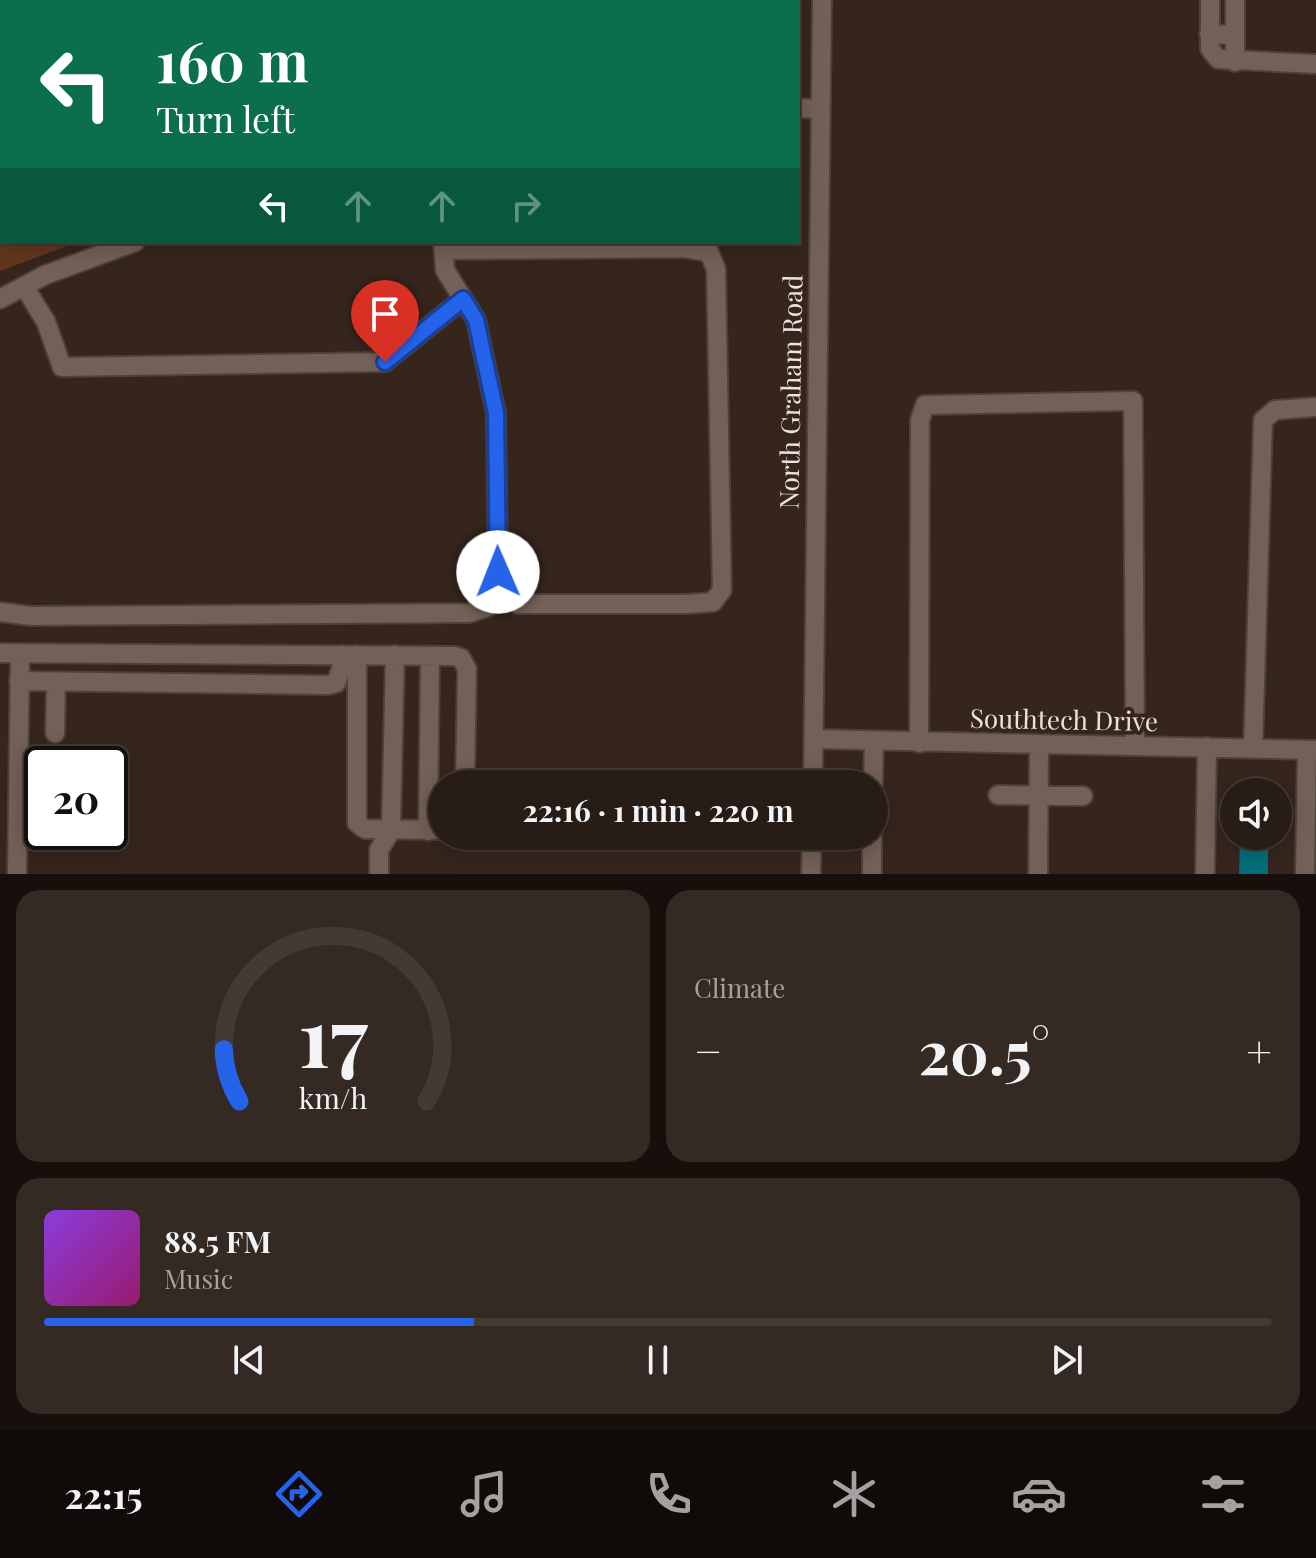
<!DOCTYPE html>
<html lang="en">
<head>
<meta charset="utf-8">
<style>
  :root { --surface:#281c16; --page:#342923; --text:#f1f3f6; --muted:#a5a1a1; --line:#443a35; --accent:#2563eb }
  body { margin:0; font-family:"Playfair Display",serif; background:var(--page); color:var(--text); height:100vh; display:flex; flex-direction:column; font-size:30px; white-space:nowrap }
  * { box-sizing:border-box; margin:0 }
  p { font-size:26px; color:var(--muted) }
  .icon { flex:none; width:44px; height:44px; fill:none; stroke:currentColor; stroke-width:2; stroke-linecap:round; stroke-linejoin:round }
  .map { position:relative; height:874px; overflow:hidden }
  .drawer { display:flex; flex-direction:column; gap:16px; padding:16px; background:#160f0c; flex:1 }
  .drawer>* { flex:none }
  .top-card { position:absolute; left:0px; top:0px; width:800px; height:244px; box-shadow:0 4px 20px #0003,0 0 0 2px var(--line); background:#0b6e4f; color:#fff; overflow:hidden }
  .tools { position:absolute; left:1220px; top:778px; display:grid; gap:16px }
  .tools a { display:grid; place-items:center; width:72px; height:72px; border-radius:50%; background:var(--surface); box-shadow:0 4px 20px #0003,0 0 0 2px var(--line); font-size:40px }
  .speed { position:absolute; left:24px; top:746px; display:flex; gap:16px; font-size:40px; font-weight:700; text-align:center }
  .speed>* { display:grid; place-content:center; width:104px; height:104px; border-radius:50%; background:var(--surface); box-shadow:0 4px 20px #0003,0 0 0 2px var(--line); line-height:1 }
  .speed .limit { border:4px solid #111; border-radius:12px; background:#fff; color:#111 }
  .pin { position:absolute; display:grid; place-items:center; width:68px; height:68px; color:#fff; margin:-82px -34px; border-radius:50% 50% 50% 0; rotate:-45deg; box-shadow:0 0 8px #0007 }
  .pin .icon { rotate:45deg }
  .me { position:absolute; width:88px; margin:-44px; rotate:359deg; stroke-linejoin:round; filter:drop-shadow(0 0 6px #0008) }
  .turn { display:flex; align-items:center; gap:28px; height:168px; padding:0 24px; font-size:36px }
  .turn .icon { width:104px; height:104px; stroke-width:2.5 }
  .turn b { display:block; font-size:56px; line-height:68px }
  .lanes { display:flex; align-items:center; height:76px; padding:0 24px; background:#0003; justify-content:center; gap:40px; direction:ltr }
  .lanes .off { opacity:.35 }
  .big { font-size:60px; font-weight:700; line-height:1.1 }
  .drawer .widget { flex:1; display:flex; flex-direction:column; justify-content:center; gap:12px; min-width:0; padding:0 28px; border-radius:24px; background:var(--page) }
  .drawer .dial { align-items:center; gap:0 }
  .dial svg { height:208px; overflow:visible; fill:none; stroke:var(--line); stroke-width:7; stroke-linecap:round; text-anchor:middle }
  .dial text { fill:var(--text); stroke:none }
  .song { display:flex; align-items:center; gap:24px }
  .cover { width:96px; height:96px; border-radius:12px; background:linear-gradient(135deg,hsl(270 70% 55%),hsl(320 70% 35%)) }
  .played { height:8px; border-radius:4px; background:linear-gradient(90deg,var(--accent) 35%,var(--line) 35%) }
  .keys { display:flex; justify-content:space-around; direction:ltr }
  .heat { display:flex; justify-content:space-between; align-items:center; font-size:44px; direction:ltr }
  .drawer .tiles { flex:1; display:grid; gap:16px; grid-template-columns:1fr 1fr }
  .widget:last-child { grid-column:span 2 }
  .trip { position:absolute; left:428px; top:770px; width:460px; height:80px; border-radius:40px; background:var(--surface); box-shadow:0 4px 20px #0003,0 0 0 2px var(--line); font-weight:700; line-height:80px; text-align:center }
  .menu { display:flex; height:128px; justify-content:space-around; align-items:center; background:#100b09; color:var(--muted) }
  .menu .icon { width:56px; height:56px }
  .menu .selected { color:var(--accent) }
  .menu b { font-size:36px; color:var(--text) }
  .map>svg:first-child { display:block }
  .green { fill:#62361e }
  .water { fill:#026e79 }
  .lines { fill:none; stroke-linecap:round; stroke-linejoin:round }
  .minor-casing { stroke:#4e413a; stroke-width:22 }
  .minor { stroke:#736057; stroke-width:18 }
  .route-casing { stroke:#184099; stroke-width:20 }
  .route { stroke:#2563eb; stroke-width:14 }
  .labels { text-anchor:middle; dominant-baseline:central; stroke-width:8; stroke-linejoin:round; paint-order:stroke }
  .street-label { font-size:26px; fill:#ece2dc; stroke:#35251d }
</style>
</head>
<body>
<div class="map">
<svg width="1316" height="874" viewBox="0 0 1316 874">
  <rect width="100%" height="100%" fill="#35251d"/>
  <!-- green -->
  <path class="green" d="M79,0H511V2H72Z
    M2,7V242H78L0,271Z"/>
  <!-- water -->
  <path class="water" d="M1240,836H1268V874H1239Z"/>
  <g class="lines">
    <!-- minor casing -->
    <g class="minor-casing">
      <path id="minor" d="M1210,0V49L1218,59L1316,64
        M1209,34L1235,35V62
        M1235,35V0
        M798,108L820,109
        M443,242L445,270L476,320L496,413L498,572L503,596L517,604H686L713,602L722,590L716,269L709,252L684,248L444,250
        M24,286L46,322L62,367L385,362L463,299
        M0,299L45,275L135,242
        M0,612L31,616L469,613L488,607L503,596
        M0,653L455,656L461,658L467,669L465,784
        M357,655V823L365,829L442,830
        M19,681L328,685L336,683L341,669L342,655
        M55,733L56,682
        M815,739L1316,750
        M919,743L920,420L925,405L1133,401L1135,746
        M1253,749L1263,420L1275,410L1316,407
        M813,784L822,0
        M873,784L874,742
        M998,795L1083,796
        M428,831L430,656
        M17,874L20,653
        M379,874V850L391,830L395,655
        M811,874L812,836
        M872,874V836
        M1038,874L1039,745
        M1205,874L1207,747
        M1305,874L1307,750"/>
    </g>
    <!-- minor -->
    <use href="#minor" class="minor"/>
  </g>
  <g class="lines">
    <!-- route casing -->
    <g class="route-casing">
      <path id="route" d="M385,362L463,299L476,320L496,413L498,572"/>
    </g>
    <!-- route -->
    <use href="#route" class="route"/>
  </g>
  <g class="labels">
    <!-- street labels -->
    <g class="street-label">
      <text transform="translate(790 392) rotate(-89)">North Graham Road</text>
      <text transform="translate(1064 719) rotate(1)">Southtech Drive</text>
    </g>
  </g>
</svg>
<div class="tools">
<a><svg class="icon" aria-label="sound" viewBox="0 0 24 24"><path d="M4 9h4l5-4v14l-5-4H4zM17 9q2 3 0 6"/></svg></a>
</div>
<div class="speed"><div class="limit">20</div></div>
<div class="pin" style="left:385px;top:362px;background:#d93025"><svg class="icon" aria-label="arrive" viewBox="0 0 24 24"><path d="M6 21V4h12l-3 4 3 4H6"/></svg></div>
<svg class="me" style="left:498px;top:572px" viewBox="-20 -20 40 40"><circle r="19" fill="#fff"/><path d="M0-13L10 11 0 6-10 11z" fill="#2563eb"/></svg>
<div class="trip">22:16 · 1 min · 220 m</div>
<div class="top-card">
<div class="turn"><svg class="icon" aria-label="left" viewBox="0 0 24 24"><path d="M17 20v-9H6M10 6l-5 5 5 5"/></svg><div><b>160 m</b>Turn left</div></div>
<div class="lanes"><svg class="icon" aria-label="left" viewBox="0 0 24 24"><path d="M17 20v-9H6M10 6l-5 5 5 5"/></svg><svg class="icon off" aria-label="ahead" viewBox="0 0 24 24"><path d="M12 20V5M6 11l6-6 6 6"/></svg><svg class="icon off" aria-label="ahead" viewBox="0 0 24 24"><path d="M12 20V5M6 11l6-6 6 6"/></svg><svg class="icon off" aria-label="right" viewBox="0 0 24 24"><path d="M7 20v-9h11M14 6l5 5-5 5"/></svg></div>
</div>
</div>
<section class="drawer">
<div class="tiles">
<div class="widget dial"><svg viewBox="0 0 100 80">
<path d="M14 69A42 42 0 1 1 86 69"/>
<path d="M14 69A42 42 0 0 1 8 49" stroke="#2563eb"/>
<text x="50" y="56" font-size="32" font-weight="700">17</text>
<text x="50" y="72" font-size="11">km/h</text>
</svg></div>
<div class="widget"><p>Climate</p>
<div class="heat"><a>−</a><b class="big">20.5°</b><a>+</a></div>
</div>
<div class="widget">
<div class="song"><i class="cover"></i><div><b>88.5 FM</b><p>Music</p></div></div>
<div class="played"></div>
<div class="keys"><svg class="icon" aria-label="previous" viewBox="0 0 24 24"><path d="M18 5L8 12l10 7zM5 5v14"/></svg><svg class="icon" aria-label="pause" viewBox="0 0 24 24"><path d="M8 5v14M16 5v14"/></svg><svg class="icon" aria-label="next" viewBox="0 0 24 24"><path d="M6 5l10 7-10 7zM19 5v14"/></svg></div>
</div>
</div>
</section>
<nav class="menu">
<b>22:15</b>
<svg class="icon selected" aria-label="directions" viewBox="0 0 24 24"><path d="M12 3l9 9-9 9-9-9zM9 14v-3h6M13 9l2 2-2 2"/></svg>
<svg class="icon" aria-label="music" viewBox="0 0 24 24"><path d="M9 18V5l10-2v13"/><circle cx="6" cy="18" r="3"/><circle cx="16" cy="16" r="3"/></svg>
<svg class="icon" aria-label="phone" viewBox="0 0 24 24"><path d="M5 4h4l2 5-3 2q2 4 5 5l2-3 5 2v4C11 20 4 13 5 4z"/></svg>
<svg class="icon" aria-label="climate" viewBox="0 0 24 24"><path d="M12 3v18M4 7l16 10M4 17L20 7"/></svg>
<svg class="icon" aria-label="car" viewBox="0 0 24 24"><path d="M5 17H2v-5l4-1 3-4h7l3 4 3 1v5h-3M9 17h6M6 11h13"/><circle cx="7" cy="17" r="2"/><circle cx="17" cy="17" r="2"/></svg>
<svg class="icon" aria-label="filters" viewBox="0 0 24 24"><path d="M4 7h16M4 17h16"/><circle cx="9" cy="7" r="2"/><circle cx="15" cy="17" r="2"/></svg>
</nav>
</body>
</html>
